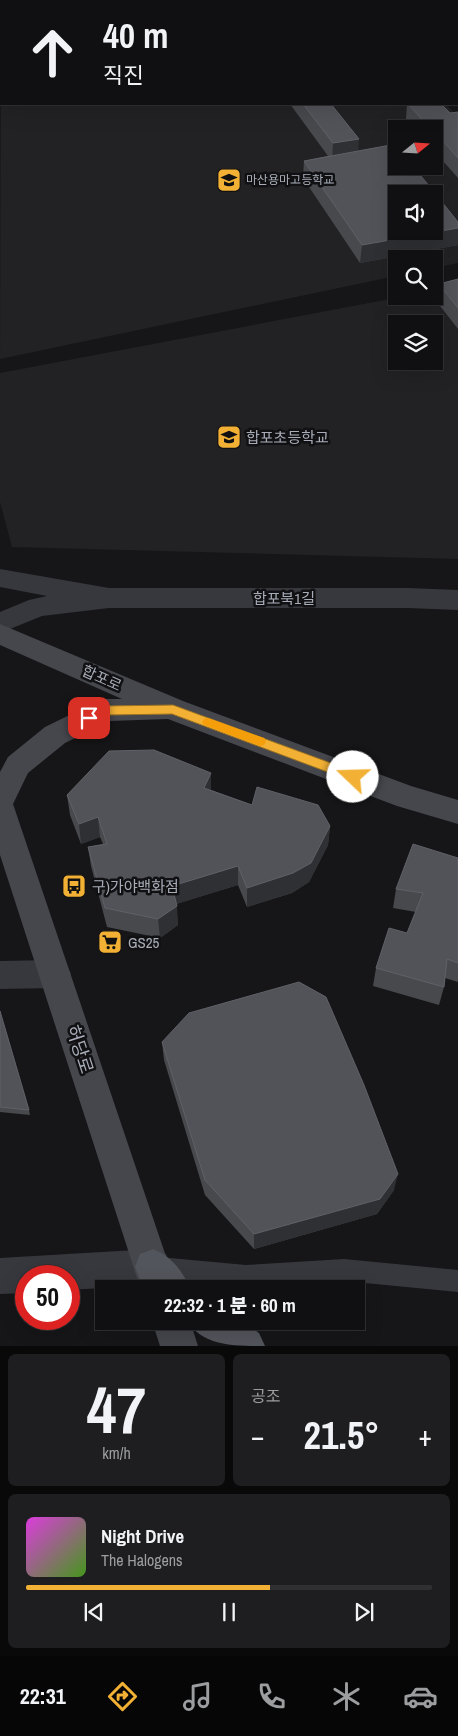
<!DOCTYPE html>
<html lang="ko">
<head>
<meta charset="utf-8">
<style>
  :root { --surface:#101012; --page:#1e1e20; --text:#f1f3f6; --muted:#9c9d9f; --line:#303032; --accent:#f2b134 }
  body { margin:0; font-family:"Archivo Narrow","Noto Sans KR",sans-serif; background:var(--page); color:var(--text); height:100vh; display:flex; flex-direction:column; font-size:19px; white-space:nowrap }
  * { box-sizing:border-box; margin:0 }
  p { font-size:16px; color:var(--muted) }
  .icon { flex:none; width:28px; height:28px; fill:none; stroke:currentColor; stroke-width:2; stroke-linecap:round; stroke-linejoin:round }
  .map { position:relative; height:1346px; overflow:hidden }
  .panel { display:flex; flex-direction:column; gap:8px; padding:8px; background:#09090a; flex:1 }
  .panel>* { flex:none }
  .top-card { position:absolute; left:0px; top:0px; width:459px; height:105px; box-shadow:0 5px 20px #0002,0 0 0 1px var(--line); background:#101012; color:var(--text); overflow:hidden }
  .needle { width:32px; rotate:72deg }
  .buttons { position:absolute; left:388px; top:120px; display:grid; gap:10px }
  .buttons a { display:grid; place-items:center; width:55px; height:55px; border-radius:0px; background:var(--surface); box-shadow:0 5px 20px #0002,0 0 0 1px var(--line); font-size:25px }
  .speed { position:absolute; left:15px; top:1265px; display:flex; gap:10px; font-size:25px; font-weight:700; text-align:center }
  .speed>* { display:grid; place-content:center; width:65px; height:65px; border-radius:50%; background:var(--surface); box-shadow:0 5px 20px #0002,0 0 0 1px var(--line); line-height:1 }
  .speed .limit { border:8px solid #d22; background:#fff; color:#111 }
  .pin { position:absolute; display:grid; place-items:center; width:42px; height:42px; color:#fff; margin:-21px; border-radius:10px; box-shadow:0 2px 8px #0006 }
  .me { position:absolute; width:55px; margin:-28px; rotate:291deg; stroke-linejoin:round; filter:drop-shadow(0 0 4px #0008) }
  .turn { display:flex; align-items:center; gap:18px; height:105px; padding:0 20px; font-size:22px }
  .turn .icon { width:65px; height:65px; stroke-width:2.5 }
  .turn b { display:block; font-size:35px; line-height:42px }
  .big { font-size:38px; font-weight:800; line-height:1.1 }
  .panel .widget { flex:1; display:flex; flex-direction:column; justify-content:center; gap:8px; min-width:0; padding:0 18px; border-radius:8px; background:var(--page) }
  .panel .dial { align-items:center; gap:0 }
  .dial b { font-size:65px; line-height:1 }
  .song { display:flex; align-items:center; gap:15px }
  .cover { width:60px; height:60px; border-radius:8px; background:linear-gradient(135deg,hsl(300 70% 55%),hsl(100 70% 35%)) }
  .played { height:5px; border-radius:2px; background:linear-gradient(90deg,var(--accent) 60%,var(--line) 60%) }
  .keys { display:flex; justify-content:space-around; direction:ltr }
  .heat { display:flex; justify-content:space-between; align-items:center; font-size:28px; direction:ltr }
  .panel .tiles { flex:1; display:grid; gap:8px; grid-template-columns:1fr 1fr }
  .widget:last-child { grid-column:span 2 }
  .trip { position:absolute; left:95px; top:1280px; width:270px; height:50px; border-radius:0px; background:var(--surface); box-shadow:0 5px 20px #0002,0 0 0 1px var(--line); font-weight:800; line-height:50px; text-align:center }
  .tabs { display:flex; height:80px; justify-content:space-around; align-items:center; background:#060607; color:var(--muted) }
  .tabs .icon { width:35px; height:35px }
  .tabs .on { color:var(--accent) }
  .tabs b { font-size:22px; color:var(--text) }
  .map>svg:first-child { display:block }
  .built { fill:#222225; fill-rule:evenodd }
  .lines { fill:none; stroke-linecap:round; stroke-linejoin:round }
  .lane { fill:#37383d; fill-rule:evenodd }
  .street { fill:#37383d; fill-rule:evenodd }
  .secondary { fill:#45474d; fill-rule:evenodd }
  .primary { fill:#53555c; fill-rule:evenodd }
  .wall { fill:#47494d }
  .shaded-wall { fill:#2f3033 }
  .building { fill:#525359; stroke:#5f6168; fill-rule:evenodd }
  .route { fill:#f2b134; stroke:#9d7322 }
  .slow { fill:#f59e0b }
  .labels { text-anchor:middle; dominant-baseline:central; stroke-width:5; stroke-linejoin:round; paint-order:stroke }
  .far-poi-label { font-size:12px; fill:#a8adb8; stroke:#111113; text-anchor:start }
  .poi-label { font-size:15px; fill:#a8adb8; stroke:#111113; text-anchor:start }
  .street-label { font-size:15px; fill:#a8adb8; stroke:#111113 }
  .near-street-label { font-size:18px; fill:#a8adb8; stroke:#111113 }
</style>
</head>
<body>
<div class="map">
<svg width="458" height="1346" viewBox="0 0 458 1346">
  <rect width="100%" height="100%" fill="#161618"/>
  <!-- built -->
  <path class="built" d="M9,0H336L337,1H2Z
    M1,1V104H446L458,117V263L434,268V259H396V276L0,359ZM396,129H434V166H396ZM396,194H434V231H396Z
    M458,286V559L12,547L0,502V373L406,296H434V291ZM396,324H434V361H396Z"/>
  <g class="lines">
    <!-- lane -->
    <path class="lane" d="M159,1257L246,1265L344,1259L458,1270V1292L344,1281L246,1287L159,1279L151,1276L148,1268L151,1260Z"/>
    <!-- street -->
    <path class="street" d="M353,0H370V1H353Z
      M0,569L109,588H408L458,590V610L408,608H109L42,616L0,633V612L29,600L47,596L0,587Z
      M55,960L66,964L71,974L66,984L55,988L0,989V961Z
      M153,1249L166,1254L171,1267L166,1280L153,1285L69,1290V1276H26V1293L0,1294V1258Z"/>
    <!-- secondary -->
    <path class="secondary" d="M0,624L183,701L411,786L458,800V824L397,806L168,719L110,721L65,743L28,773L13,804L177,1289H141L140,1287L0,855V772L8,757L45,727L96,702L106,699H122L0,645Z
      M152,1321H190L198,1346H160Z"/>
    <!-- primary -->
    <path class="primary" d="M153,1249C171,1256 183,1271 190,1289H147L140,1280L135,1267L140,1254Z
      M188,1321H242L259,1333L265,1346C234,1346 202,1346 188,1321Z"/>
  </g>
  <!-- wall -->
  <path class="wall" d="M216,0H269V1H217Z
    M287,0H328L329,1H288Z
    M290,104H331L358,151L458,222V245L360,263L303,178L304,161L328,156Z
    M407,104H441L450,113L458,112V178L434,151V129H414L406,120Z
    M458,279V329L437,302L439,284Z
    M211,790L252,805L330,826L328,845L309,882L292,893L247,907L238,885L176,904L178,925L160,938L107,927L91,866L88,847L103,844L100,837L81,844L70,815L67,795Z
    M458,858V982L445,978L444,987L439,1005L373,986L376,968L407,933L416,912L393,908L396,889Z
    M0,1011L29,1110L30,1115L0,1112Z
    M162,1042L394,1190L377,1214L254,1249L205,1195L164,1060Z"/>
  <!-- shaded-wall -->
  <path class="shaded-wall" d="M254,0H269V1H246Z
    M359,139L358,156L332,161L333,143Z
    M458,228V245L360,263L362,245Z
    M211,773V793L204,788Z
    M98,817L100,837L81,844L79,824Z
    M330,826L328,845L309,882L292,893L247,907V888Z
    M238,866V885L173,905L172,886Z
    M177,906L178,925L160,938L158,919Z
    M398,1174L394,1190L377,1214L254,1249V1234Z"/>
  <!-- building -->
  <path class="building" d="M230,0H254L246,1H231Z
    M301,0H328L329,1H302Z
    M303,104H331L359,139L333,143Z
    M408,104H441L450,113L458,112V158L434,131V129H431Z
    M396,144V166H413L458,222V228L362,245L304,161ZM396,194H434V231H396Z
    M458,279V308L439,284Z
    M154,750L211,773L204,788L252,805L257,787L318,805L330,826L311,863L293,873L247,888L238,866L172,886L177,906L158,919L105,908L88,847L107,844L98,817L79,824L67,795L109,751Z
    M413,844L458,858V963L447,959L444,987L376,968L389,928L407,933L423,893L396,889Z
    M299,982L326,997L364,1085L398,1174L380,1199L254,1234L205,1180L162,1042L189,1013Z
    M0,1011L29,1110L0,1107Z"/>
  <!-- route -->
  <path class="route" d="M173,705L358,773L359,777L358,780H349L172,714L107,715L89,723L83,718L85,715L106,706Z"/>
  <!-- slow -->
  <path class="slow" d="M208,718L264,738L266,742L264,745L260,746L204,725L202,722L204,719Z"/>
  <!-- icons -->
  <defs>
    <g id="school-square" transform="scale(1.25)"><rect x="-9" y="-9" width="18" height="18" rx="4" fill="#f2b134" stroke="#111113"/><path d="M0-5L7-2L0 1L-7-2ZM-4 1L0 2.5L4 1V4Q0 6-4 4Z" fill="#111"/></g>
    <g id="bus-square" transform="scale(1.25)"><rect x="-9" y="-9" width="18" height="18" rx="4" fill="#f2b134" stroke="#111113"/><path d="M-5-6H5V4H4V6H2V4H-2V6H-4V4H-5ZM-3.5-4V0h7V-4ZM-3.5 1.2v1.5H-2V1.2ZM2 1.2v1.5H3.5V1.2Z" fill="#111"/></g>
    <g id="supermarket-square" transform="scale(1.25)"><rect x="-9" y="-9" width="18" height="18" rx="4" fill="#f2b134" stroke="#111113"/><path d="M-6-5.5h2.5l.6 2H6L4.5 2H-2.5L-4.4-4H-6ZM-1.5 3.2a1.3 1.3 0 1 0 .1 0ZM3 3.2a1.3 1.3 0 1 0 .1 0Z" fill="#111"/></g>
  </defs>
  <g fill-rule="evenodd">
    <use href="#school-square" x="229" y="180"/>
    <use href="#school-square" x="229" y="437"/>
    <use href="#bus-square" x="74" y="886"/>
    <use href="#supermarket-square" x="110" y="942"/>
  </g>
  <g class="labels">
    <!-- far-poi labels -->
    <g class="far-poi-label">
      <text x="246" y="180">마산용마고등학교</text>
    </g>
    <!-- poi labels -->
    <g class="poi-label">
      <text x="246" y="437">합포초등학교</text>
      <text x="92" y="886">구)가야백화점</text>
      <text x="128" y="942">GS25</text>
    </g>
    <!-- street labels -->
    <g class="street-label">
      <text x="284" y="598">합포북1길</text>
      <text transform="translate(102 678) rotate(24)">합포로</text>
    </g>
    <!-- near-street labels -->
    <g class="near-street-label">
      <text transform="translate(80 1049) rotate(72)">허당로</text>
    </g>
  </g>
</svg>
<div class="buttons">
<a><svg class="needle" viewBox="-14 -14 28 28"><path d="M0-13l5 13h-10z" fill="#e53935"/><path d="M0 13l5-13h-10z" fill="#9c9d9f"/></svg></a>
<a><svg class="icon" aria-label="sound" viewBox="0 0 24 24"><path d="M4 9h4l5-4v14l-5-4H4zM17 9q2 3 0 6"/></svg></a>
<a><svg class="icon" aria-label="search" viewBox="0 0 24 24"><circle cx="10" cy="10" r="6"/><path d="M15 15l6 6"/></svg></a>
<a><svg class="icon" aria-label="layers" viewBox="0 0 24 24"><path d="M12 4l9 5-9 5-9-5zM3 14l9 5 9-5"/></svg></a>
</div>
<div class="speed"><div class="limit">50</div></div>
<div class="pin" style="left:89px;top:718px;background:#d93025"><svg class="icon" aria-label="arrive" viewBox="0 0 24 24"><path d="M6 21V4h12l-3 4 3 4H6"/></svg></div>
<svg class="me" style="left:353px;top:777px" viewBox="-20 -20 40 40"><circle r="19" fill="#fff"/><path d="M0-13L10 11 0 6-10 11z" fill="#f2b134"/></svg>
<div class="trip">22:32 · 1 분 · 60 m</div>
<div class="top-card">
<div class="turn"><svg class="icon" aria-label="ahead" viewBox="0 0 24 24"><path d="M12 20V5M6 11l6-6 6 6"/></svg><div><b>40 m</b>직진</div></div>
</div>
</div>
<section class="panel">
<div class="tiles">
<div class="widget dial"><b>47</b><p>km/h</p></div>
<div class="widget"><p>공조</p>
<div class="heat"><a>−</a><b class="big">21.5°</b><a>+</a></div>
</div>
<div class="widget">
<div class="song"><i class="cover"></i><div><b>Night Drive</b><p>The Halogens</p></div></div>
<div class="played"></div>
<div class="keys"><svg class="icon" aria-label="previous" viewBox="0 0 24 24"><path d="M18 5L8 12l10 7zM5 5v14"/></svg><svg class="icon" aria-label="pause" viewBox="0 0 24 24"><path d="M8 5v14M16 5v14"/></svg><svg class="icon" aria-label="next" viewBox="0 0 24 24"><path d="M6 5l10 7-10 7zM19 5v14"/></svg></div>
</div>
</div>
</section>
<nav class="tabs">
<b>22:31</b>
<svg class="icon on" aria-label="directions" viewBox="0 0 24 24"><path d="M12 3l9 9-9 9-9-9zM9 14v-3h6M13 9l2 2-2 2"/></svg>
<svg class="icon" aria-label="music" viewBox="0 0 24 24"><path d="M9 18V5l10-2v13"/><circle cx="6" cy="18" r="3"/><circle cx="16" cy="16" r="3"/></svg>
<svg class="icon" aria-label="phone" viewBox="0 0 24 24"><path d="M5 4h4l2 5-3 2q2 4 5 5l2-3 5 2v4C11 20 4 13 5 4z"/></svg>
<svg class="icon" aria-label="climate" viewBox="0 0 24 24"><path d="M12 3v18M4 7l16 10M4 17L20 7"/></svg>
<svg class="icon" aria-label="car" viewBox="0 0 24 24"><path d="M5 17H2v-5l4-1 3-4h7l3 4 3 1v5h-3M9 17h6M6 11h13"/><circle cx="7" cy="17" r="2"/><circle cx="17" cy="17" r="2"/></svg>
</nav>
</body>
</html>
